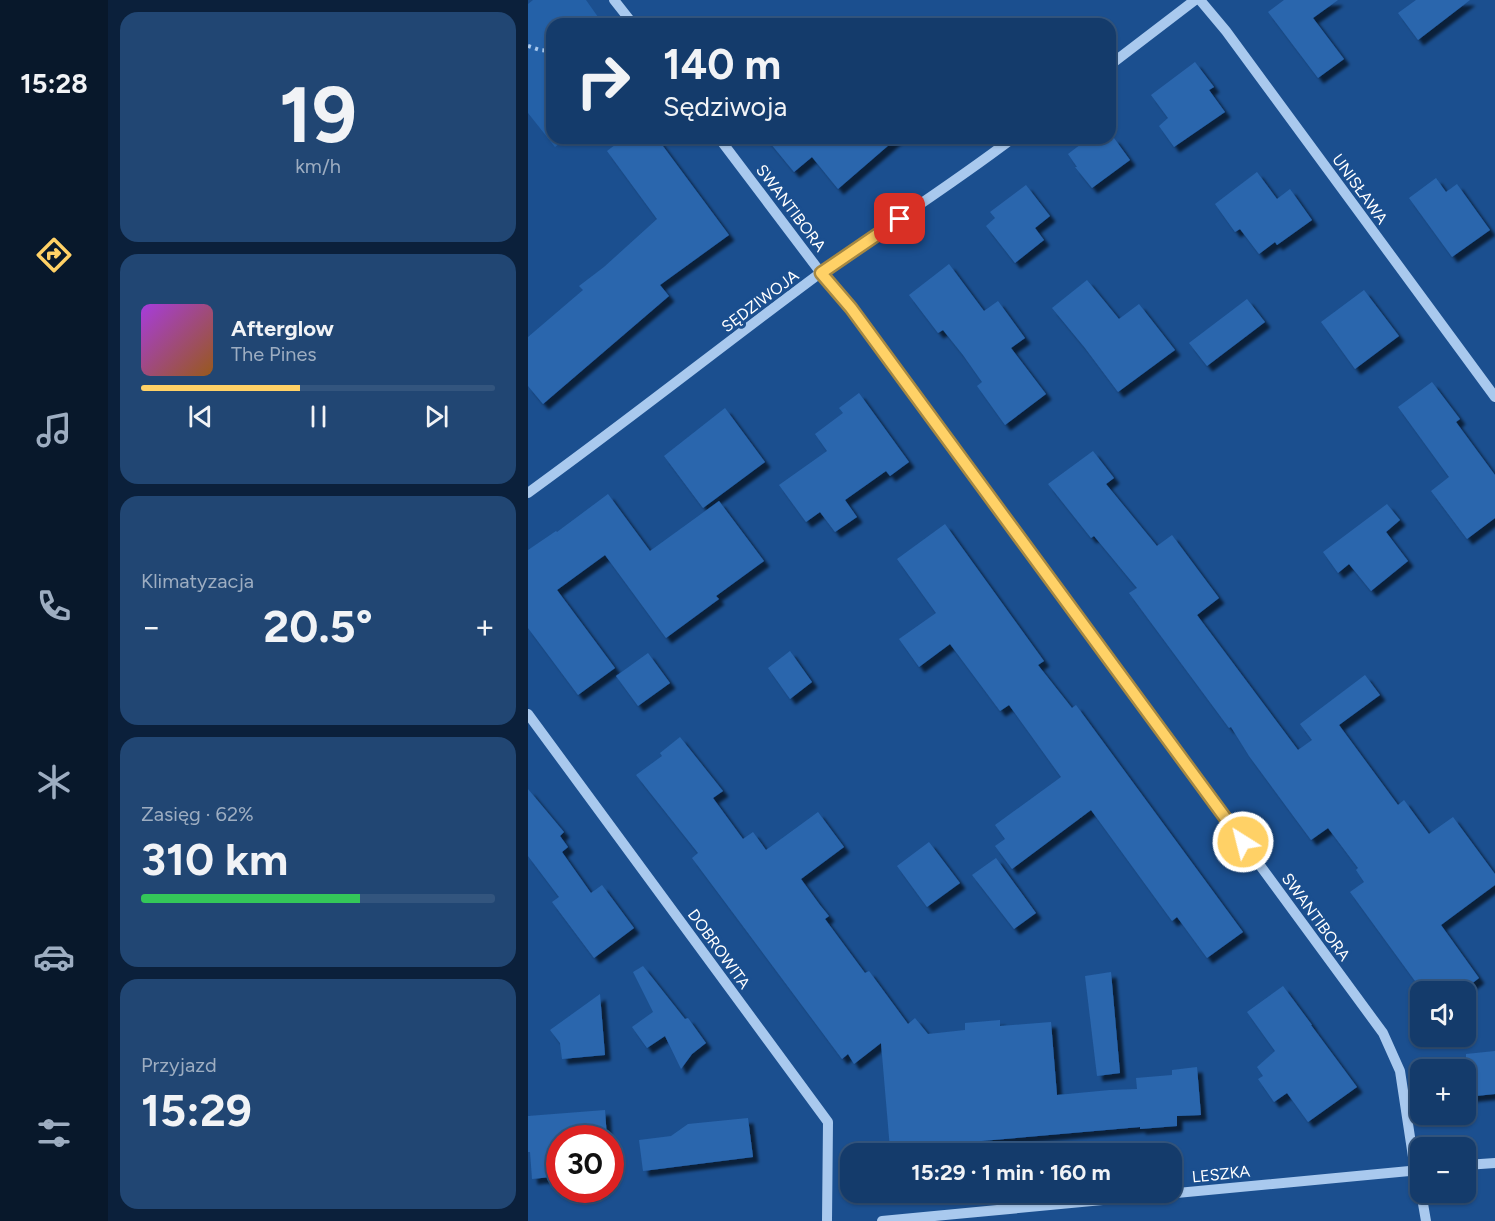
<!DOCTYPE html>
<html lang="pl">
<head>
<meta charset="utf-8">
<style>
  :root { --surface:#143b6b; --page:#214673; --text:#f1f3f6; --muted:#9dadc1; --line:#33557e; --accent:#ffd166 }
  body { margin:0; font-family:Figtree,sans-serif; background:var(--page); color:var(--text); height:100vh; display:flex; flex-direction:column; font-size:22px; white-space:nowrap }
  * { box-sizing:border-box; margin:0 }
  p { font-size:20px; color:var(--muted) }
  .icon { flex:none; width:33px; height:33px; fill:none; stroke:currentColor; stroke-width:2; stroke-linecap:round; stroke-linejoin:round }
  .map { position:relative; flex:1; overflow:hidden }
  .panel { display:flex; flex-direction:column; gap:12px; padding:12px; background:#0b203b; width:420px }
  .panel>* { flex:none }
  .hud { position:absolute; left:18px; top:18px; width:570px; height:126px; border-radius:18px; box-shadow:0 2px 4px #0004,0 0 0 2px var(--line); background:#143b6b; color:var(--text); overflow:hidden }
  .fabs { position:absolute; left:882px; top:981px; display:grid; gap:12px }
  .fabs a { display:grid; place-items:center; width:66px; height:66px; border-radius:12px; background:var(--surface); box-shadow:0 2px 4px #0004,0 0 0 2px var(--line); font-size:30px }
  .speed { position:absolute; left:18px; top:1125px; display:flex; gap:12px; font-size:30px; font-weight:700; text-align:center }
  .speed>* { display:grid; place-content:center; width:78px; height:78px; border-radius:50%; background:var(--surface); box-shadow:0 2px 4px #0004,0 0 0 2px var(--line); line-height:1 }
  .speed .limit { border:9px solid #d22; background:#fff; color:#111 }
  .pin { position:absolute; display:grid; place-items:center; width:51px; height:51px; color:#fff; margin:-26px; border-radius:12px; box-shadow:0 3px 9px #0006 }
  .me { position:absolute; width:66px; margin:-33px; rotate:324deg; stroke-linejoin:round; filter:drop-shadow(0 0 4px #0008) }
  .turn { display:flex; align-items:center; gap:21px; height:126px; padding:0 18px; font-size:27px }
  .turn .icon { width:78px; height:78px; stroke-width:2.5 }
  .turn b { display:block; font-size:42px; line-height:51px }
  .big { font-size:45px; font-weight:700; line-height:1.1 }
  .panel .tile { flex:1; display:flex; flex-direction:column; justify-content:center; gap:9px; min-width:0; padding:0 21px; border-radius:18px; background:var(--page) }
  .panel .dial { align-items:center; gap:0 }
  .dial b { font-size:78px; line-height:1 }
  .song { display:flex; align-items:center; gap:18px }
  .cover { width:72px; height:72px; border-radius:9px; background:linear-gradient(135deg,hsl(280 70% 55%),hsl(30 70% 35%)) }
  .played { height:6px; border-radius:3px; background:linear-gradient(90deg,var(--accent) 45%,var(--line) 45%) }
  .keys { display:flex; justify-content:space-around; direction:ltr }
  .heat { display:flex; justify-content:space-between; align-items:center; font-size:33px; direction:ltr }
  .charge { height:9px; border-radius:4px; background:linear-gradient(90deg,#34c759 62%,var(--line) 0) }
  .trip { position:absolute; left:312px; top:1143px; width:342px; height:60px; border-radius:18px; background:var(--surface); box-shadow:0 2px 4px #0004,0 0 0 2px var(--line); font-weight:700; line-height:60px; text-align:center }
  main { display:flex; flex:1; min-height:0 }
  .tabs { display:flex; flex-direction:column; width:108px; justify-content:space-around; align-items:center; background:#08182b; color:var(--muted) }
  .tabs .icon { width:42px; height:42px }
  .tabs .current { color:var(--accent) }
  .tabs b { font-size:27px; color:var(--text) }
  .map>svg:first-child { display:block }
  .green { fill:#2461a8 }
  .building { fill:#2a66ad; filter:url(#shadow) }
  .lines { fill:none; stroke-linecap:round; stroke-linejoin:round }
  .path { stroke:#a9c9ee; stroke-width:4; stroke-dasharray:3 4.5; stroke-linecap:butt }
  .minor { stroke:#a9c9ee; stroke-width:10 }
  .route-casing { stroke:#a68842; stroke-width:15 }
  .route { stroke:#ffd166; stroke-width:10 }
  .labels { text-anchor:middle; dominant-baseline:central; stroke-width:6; stroke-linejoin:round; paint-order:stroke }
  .street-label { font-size:16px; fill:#fff; stroke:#1b4f8f }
</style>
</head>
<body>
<main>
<nav class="tabs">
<b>15:28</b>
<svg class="icon current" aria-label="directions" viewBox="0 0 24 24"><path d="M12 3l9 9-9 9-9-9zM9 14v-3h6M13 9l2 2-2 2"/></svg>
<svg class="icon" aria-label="music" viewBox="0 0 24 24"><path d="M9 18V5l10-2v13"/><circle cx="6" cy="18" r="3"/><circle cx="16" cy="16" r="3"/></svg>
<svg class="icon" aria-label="phone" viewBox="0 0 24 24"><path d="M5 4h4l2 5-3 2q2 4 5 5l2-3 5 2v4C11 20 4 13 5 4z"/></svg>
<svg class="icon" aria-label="climate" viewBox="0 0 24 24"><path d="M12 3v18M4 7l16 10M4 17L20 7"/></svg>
<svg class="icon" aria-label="car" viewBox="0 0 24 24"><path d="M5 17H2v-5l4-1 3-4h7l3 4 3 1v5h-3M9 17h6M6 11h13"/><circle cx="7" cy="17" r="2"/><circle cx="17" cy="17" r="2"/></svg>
<svg class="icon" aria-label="filters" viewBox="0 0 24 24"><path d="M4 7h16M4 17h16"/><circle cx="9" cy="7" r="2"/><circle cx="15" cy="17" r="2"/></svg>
</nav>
<section class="panel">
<div class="tile dial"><b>19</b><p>km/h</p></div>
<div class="tile">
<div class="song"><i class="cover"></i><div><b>Afterglow</b><p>The Pines</p></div></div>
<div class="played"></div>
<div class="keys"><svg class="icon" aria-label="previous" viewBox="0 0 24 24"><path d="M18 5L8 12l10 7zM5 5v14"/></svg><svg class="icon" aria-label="pause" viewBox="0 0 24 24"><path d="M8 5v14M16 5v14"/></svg><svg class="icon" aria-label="next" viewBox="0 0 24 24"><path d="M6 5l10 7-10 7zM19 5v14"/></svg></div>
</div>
<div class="tile"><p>Klimatyzacja</p>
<div class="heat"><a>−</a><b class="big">20.5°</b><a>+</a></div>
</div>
<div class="tile"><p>Zasięg · 62%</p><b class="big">310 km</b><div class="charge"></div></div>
<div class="tile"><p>Przyjazd</p><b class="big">15:29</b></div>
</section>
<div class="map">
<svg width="967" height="1221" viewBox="0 0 967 1221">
  <defs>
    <filter id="shadow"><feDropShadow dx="5.5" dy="5.5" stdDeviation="1.5" flood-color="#0009"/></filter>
  </defs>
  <rect width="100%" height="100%" fill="#1b4f8f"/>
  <!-- green -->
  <path class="green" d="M5,0H58L75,24H24V138H39L27,147L0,113V4Z"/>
  <!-- building -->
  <path class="building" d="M756,0H810L785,18L816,59L790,78L740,12Z
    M888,0H942L890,40L870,13Z
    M667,62L686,87L681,90L697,112L646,147L631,126L640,118L623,95Z
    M96,138H129L201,235L132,285L141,296L15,404L0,386V337L55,290L51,286L76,267L129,219L79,151Z
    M238,138H369L310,189L284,157L266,172Z
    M561,138H586L602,160L564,188L547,167H549L540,154Z
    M729,172L749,199L762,189L784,220L749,245L747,242L731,254L712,229L707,232L687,204Z
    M908,178L918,192L929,184L962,230L924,257L881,198Z
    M498,185L522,216L507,228L516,240L487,263L458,226L467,218L462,212Z
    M421,264L456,311L470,301L497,338L483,348L518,394L477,425L449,386L454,382L435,355L415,330L410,333L381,295Z
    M559,280L591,319L611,304L647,350L590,392L557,348L524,308Z
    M836,290L871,336L827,369L793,322Z
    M719,299L737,322L679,366L661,343Z
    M904,382L932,419L928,422L967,475V518L939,539L903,491L921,477L870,407Z
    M331,393L381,462L362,476L358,471L317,500L329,517L307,532L292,512L278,522L251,485L299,451L287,434L315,413L311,408Z
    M197,408L237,462L175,508L136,456Z
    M565,451L586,478L578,484L629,546L644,535L691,598L669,615L770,750L784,740L772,724L837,675L852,695L811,725L870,805L876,800L901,834L925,817L967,874V885L913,925L951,978L933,992H895L822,892L836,882L828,870L830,868L800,828L783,840L721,756L703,727L701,728L601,593L609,588L566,536L563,538L520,484Z
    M80,494L122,551L191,501L236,561L188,596L191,599L138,638L77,555L29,590L87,668L50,695L0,628V550L28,531L29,532Z
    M859,504L872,520L858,532L880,561L843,591L821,564L810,573L795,552Z
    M417,524L516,661L510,665L544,708L548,705L715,932L679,958L649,917L644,921L563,810L484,869L467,846L477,839L467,825L533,777L481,705L472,711L422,644L391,667L371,639L408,613L369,559Z
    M262,651L284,682L262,699L240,668Z
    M120,653L142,683L110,706L88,676Z
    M152,737L195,791L185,798L215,839L225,832L238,850L290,812L316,847L273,879L292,905L301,916L297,919L337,973L341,971L380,1024L387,1018L400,1034L437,1030V1023L472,1020V1026L523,1022L529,1095L582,1090L609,1089L608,1078L644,1075V1070L669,1067L673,1115L649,1116V1126L612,1129V1127L362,1149L353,1043L326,1064L320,1054L314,1059L164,858L170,853L108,775L134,756L132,753Z
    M0,789L36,832L32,836L40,847L34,852L63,893L74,885L106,928L66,958L24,902L31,897L0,856Z
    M401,842L432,883L399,907L369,866Z
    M468,858L508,913L486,929L444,875Z
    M115,966L157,1019L160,1018L178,1043L164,1054L153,1069L137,1036L119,1048L104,1027L125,1012L105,972Z
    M583,972L592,1073L569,1076L557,976Z
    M755,986L784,1025H783L829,1087L780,1122L759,1093L746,1102L730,1079L735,1076L729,1067L747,1051L719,1012Z
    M72,994L77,1055L34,1059L32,1043L22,1030Z
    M967,1051V1094L938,1097V1054Z
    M77,1110L79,1138H32V1176L4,1179L2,1152H0V1116Z
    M220,1118L225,1157L115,1171L111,1140L143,1136L160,1124Z"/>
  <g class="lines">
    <!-- path -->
    <path class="path" d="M0,46L12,50L24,51"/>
    <!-- minor -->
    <path class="minor" d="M86,0L105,24
      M672,0L698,31L967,397
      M582,65L667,0
      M191,138L293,273L323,308L855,1033L872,1071L887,1170L892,1192
      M0,493C98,422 194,346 291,274C355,228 422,186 485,138
      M0,714L300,1122L299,1221
      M938,1165L967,1163
      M893,1192L898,1221
      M354,1221L892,1170"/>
  </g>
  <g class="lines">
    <!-- route casing -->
    <g class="route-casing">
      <path id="route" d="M372,219L293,273L323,308L715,842"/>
    </g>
    <!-- route -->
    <use href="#route" class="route"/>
  </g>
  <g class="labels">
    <!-- street labels -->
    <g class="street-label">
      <text transform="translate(832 189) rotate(54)">UNISŁAWA</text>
      <text transform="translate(263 208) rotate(53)">SWANTIBORA</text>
      <text transform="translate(232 301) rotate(-37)">SĘDZIWOJA</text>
      <text transform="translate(788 917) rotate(54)">SWANTIBORA</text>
      <text transform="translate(191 949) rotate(54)">DOBROWITA</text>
      <text transform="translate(693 1174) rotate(-6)">LESZKA</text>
    </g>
  </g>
</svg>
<div class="fabs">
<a><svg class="icon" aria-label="sound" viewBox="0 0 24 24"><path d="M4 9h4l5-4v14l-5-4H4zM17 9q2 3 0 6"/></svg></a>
<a>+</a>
<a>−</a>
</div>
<div class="speed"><div class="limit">30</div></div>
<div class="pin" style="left:372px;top:219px;background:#d93025"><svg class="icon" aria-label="arrive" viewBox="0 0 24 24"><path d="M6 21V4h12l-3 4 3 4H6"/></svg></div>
<svg class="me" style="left:715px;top:842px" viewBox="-20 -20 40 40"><circle r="17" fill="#ffd166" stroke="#fff" stroke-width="3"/><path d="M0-11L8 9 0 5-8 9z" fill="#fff"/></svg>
<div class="trip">15:29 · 1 min · 160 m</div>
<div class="hud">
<div class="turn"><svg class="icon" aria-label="right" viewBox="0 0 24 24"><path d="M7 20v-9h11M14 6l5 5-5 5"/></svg><div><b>140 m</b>Sędziwoja</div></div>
</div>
</div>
</main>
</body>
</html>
